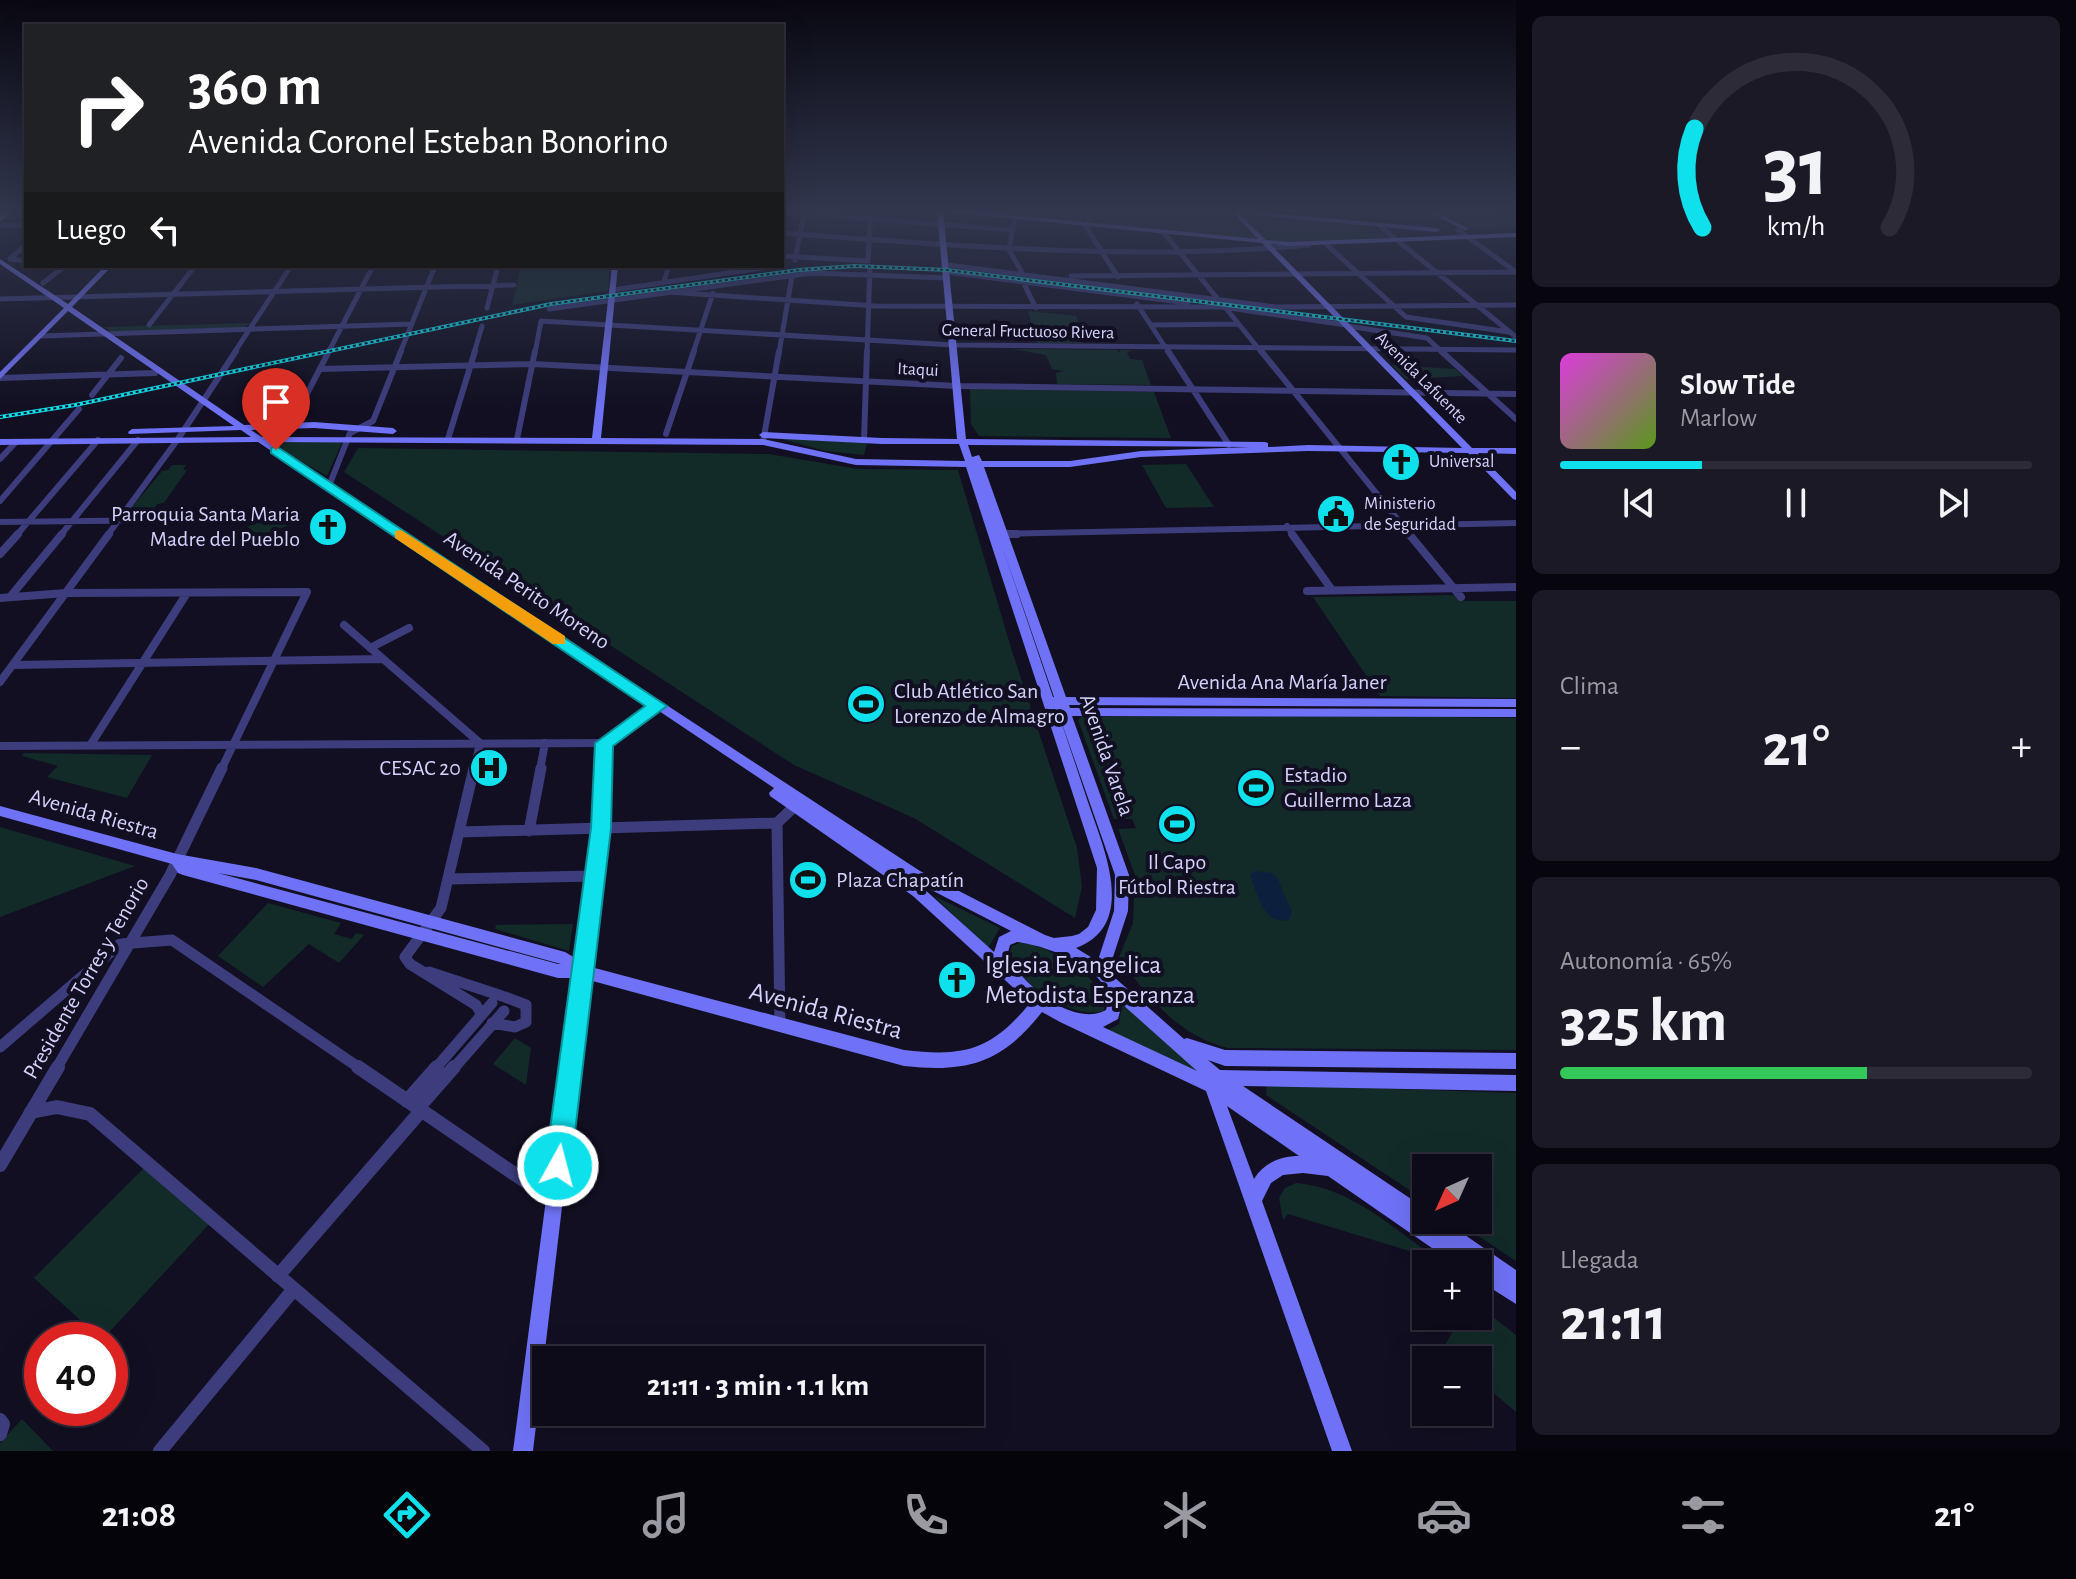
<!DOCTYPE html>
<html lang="es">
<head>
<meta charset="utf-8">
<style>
  :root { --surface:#0d0b19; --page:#1b1926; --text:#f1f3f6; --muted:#9a9ba2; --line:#2d2b38; --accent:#0ee1ec }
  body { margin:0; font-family:"Alegreya Sans",sans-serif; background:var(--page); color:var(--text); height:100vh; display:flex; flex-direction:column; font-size:30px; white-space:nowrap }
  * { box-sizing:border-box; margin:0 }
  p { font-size:26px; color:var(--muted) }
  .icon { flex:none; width:44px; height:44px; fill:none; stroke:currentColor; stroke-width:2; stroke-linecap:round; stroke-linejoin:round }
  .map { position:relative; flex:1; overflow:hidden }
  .panel { display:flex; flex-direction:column; gap:16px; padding:16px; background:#07060e; width:560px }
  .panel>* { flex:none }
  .guide { position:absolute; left:24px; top:24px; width:760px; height:244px; border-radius:0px; box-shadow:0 8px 32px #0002,0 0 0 2px var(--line); background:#202124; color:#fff; overflow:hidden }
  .needle { width:52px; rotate:225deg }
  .fabs { position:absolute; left:1412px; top:1154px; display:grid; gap:16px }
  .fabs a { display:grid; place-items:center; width:80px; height:80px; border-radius:0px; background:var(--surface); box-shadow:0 8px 32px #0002,0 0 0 2px var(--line); font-size:40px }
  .speed { position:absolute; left:24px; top:1322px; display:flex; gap:16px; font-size:40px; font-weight:700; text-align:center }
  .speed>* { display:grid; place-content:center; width:104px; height:104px; border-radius:50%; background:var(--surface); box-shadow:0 8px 32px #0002,0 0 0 2px var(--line); line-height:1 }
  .speed .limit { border:12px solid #d22; background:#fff; color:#111 }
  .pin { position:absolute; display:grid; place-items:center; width:68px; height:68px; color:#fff; margin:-82px -34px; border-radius:50% 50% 50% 0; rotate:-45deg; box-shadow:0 0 8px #0007 }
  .pin .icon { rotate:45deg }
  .me { position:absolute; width:88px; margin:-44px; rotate:7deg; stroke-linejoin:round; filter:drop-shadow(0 0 6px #0008) }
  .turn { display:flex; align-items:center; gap:28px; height:168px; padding:0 32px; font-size:36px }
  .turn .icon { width:104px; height:104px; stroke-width:2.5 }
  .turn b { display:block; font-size:56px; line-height:68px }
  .then { display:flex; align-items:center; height:76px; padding:0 32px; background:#0003; gap:16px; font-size:30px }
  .big { font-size:60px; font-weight:700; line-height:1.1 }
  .panel .widget { flex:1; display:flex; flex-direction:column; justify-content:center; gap:12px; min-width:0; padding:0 28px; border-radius:12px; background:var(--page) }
  .panel .dial { align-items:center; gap:0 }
  .dial svg { height:208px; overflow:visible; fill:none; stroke:var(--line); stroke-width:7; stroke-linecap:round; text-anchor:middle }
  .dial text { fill:var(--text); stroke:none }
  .song { display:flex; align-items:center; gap:24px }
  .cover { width:96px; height:96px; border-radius:12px; background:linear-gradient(135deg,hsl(300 70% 55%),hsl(90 70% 35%)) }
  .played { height:8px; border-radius:4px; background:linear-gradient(90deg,var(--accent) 30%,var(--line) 30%) }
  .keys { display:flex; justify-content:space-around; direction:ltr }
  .heat { display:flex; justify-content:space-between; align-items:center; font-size:44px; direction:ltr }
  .charge { height:12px; border-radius:6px; background:linear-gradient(90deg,#34c759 65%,var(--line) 0) }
  .trip { position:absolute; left:532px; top:1346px; width:452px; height:80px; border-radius:0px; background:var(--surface); box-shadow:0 8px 32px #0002,0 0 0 2px var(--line); font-weight:700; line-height:80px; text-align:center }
  .tab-bar { display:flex; height:128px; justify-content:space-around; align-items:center; background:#05040a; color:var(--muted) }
  .tab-bar .icon { width:56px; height:56px }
  .tab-bar .current { color:var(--accent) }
  .tab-bar b { font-size:36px; color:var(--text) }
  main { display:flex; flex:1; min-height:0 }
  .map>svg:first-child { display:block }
  .green { fill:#122b29 }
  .water { fill:#0c203d }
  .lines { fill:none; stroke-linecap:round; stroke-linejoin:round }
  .street-far4 { stroke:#3d3d7e; stroke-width:5 }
  .street-far3 { stroke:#3d3d7e; stroke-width:6 }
  .street-far2 { stroke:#3d3d7e; stroke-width:8 }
  .street-far1 { stroke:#3d3d7e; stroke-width:11 }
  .street { stroke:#3d3d7e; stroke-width:14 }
  .secondary { fill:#6f72f6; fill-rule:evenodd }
  .rail-casing { stroke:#0ee1ec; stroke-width:4 }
  .rail { stroke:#110f21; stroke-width:2; stroke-dasharray:3; stroke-linecap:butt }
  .route { fill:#0ee1ec; stroke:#099299; stroke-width:2 }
  .slow { fill:#f59e0b }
  .labels { text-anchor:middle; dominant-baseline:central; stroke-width:8; stroke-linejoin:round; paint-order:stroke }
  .far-street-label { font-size:18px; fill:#d5d2fc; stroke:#110f21 }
  .far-poi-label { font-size:18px; fill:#d5d2fc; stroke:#110f21; text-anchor:start }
  .poi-label { font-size:22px; fill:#d5d2fc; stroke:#110f21; text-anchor:start }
  .street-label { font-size:22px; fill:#d5d2fc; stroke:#110f21 }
  .near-poi-label { font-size:26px; fill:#d5d2fc; stroke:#110f21; text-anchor:start }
  .near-street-label { font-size:26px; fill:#d5d2fc; stroke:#110f21 }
</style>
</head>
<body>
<main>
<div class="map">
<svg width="1516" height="1451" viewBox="0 0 1516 1451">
  <rect width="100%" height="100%" fill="#110f21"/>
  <!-- green -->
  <path class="green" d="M944,209H1087L1083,222L1077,223Z
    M1093,209L1229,212L1257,239L1091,224L1088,222Z
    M1431,209H1488L1516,220V227L1465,228Z
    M1242,215L1374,227L1389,238L1294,243L1267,240Z
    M521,266H610L608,291L512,305Z
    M1028,311L1076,316L1080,327H1070L1079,332L1083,343H1037Z
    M251,323L245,327L112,332L104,327Z
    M1013,349L1117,350L1119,353L1121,350H1133L1127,352L1130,359L1142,360L1151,385L1057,384L1056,373L1065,371L1052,369L1046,355Z
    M1392,365L1455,369L1463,376L1406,379Z
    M970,389L1154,392L1171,438L979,436L971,424Z
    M778,438L866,443L867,444L864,455L826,451Z
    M285,442H339L342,443L327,476L278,448Z
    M358,448L769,454L858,469L958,470L1012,651L1077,848L1082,887L1075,918L914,818L794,765L344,472Z
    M1186,464L1214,507L1166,508L1142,465Z
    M172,465H186L183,470H187L164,503L157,504L146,519H122L162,471L168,470Z
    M283,510L298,520L262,538L247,527Z
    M1456,595L1464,601H1516V698L1380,696L1313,597Z
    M1298,715L1516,718V1050L1228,1048C1179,1036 1147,997 1119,957L1133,923L1135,875L1118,829L1136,828L1132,819H1114L1078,720L1081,717Z
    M24,753L152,755L127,798L47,777L58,766L22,756Z
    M0,827L135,866L0,917Z
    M934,896L1000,928L988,948Z
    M268,903L341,923L334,934L352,939L356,933L364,935L339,963L309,944L263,987L218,956Z
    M573,924L569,951L495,929L496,925Z
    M1023,942C1057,951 1083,967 1104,995V1011C1072,1020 1020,985 1009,955L1012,946Z
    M1123,1001L1202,1074L1105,1032L1119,1024Z
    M515,1038L531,1048L526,1085L493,1064Z
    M1267,1085L1516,1093V1261L1454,1220H1478V1168H1426V1201L1266,1095Z
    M148,1164L213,1220L102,1340L34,1278Z
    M1296,1183C1351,1187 1395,1230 1439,1260L1288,1214L1283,1220L1279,1198L1285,1188Z
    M1478,1305L1516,1335V1412L1478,1380V1360H1453L1442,1351L1461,1316H1478Z
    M22,1419L53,1451H0V1443Z"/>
  <!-- water -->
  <path class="water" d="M1255,871L1272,873L1277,877L1292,912L1289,920C1263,926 1258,894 1250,875Z"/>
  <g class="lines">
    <!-- street-far4 -->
    <path class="street-far4" d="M1091,209L1086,227L1118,277
      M782,212L1011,230
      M1015,217L1009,250L1023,274
      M0,226L26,225
      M1381,227L1516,337
      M1458,230L1516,272
      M1163,232L1217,298
      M782,233C957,246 1134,261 1309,245
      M1326,244L1406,317L1509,332
      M782,256L868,261L871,209
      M10,259L26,245
      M10,259L26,261
      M795,260L805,209
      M947,265L1276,307L1516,305
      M947,272L1188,303
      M1071,276L1516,272
      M664,281L669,266
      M1023,282L1036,308
      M43,283L65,266
      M613,290L776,266
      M668,292L876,306L1225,307L1262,353
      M0,299L514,285
      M1137,304L1169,353
      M1222,307L1346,325
      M487,308L498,266
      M549,309L812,273L948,278
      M149,325L195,266
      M1151,325L1238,324
      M1347,326L1427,338L1443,353
      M41,336L412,324
      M234,353L291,266
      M328,353L373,266
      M400,353L435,266
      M474,353L482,326
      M535,353L541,321L953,345L1516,350
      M693,353L713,293
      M779,353L792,276
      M867,353L870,267"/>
    <!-- street-far3 -->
    <path class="street-far3" d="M1168,351L1229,445
      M1261,351L1411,536
      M1441,351L1516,419
      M320,369L533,364L957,386L1516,394
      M0,378L155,373
      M92,395L121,358
      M291,425L329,351
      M666,434L694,351
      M448,439L475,351
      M517,439L535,351
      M864,440L867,351
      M763,442L779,351
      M0,459L16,442
      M329,486L350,433L373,421L401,351
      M0,501L79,409
      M0,522L174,520
      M1287,526L1294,536
      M998,534L1516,523
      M16,536L98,440
      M60,536L138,440
      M107,536L178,439L236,351"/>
    <!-- street-far2 -->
    <path class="street-far2" d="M998,534H1017
      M1292,534L1332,590
      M1409,534L1461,597
      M0,554L18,534
      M1307,591L1516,587
      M10,597L62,534
      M0,598L66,593L307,592L221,770
      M344,625L480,743L474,770
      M370,648L409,628
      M13,665L383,659
      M0,682L109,534
      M91,744L187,593
      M0,746L604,743
      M540,770L545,743"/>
    <!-- street-far1 -->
    <path class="street-far1" d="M474,768L441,908L405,957L410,964L476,1005L482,1015
      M529,831L541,768
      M461,832L777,823
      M448,879L594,876
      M429,972L502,996
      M492,1023L515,1027L526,1022V1005L505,997
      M780,1025L777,823L795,806
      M0,1047L120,944L172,940L361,1069
      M56,1069L170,875L222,768
      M435,1069L492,1003
      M453,1069L504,1011"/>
    <!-- street -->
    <path class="street" d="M358,1067L554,1201
      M407,1101L437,1067
      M418,1108L454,1067
      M31,1112L57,1107L90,1114L483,1451
      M0,1165L58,1067
      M278,1276L421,1111
      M0,1420L3,1424L0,1434
      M160,1451L294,1289"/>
    <!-- secondary -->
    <path class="secondary" d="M11,209H18L0,221V216Z
      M930,209H951L1258,239L1233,213L1202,209H1224L1437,228L1440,230L1437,232L1240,214L1266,240L1289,242L1516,233V237L1289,246L1270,244L1472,448H1516V454L1478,453L1516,492V500L1513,499L1468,453L1308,451L1141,457L1070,467H984L1066,697L1516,699V707L1069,705L1070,708L1516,709V717L1072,716L1129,875L1128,911L1113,957L1114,977L1184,1039L1187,1038L1225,1050L1516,1053V1069L1225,1066L1208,1060L1220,1070L1516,1075V1091L1243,1086L1426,1209V1220H1443L1516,1270V1304L1478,1280V1264H1455L1328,1176L1303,1173L1283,1175L1271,1183L1262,1201L1352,1451H1332L1206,1091L1060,1022L1042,1012C1002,1063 968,1073 904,1066L589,980L533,1451H513L575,978H558L183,875L178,873L172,864L0,816V806L177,854L256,868L565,952L577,959L594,828L598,743L600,740L650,706L258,442L0,445V439L251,437L241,430L129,434L128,432L132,429L234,426L68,311L0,379V372L64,308L0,264V259L68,304L105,266H112L72,307L244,425L314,422L393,428L397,431L393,434L314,428L251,430L262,437L592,438L612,266H618L601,438L763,439L856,459L965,461L959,444H882L763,438L759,435L763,432L882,438L957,439L937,211ZM943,212L1262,243L1462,448L1308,445L1268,447V443L1265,442L966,439ZM269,442L763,445L856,465L966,467L1097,868L1096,910L1088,927L1079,934L1072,936L1054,938L1045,935L920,871L355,501ZM968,445L1250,447L1141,451L1070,461H982L979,455L972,457ZM1001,543L1054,697H1053ZM659,711L774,788L769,793L770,796L913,896L1030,1003C991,1051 964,1057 904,1050L591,967L608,828L610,745ZM1059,715L1115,875L1114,911L1099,957V962L1076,948C1138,925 1104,849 1089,805C1079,775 1069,745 1059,715ZM218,873L256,880L561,964H558ZM905,876L910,879L1011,931L999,937L994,952L923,888ZM1017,942C1043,945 1103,965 1108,997C1108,1000 1107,1007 1106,1010C1072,1028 1023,984 1007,956L1010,945ZM1122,1004L1197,1071L1103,1027L1118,1019ZM1227,1106L1299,1156C1280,1156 1264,1163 1254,1179Z
      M1423,209H1431L1469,229L1464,230Z"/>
    <!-- rail casing -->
    <g class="rail-casing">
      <path id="rail" d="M0,417L75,405L551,304L799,270L855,266L947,270L1516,341"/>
    </g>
    <!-- rail -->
    <use href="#rail" class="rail"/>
  </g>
  <!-- sky -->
  <linearGradient id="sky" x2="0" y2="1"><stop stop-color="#090812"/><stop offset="0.51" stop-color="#32374e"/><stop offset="1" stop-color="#32374e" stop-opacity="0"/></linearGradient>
  <rect width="1516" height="412" fill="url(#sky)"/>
  <!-- route -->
  <path class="route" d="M276,446L667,706L613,746L611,828L571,1166L568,1175L558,1179L549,1175L545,1166L591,828L595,743L645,706L271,453V448Z"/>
  <!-- slow -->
  <path class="slow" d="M401,530L565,636V644H553L395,538V531Z"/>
  <!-- icons -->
  <defs>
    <g id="church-disc" transform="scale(2)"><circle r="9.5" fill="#0ee1ec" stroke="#110f21"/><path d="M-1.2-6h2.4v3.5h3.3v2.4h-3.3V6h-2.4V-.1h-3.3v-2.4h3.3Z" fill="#111"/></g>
    <g id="civic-disc" transform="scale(2)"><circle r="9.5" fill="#0ee1ec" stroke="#110f21"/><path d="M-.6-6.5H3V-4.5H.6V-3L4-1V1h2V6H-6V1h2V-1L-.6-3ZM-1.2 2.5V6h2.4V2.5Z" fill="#111"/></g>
    <g id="stadium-disc" transform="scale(2)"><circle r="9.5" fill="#0ee1ec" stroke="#110f21"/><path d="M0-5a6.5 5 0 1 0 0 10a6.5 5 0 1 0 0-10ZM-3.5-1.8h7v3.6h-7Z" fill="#111"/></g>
    <g id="hospital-disc" transform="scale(2)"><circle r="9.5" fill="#0ee1ec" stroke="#110f21"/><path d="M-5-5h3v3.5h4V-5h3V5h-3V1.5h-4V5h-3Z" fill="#111"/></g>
  </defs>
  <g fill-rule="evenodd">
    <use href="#church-disc" x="1401" y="462"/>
    <use href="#civic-disc" x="1336" y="514"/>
    <use href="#church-disc" x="328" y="527"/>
    <use href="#stadium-disc" x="866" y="704"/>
    <use href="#hospital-disc" x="489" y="768"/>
    <use href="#stadium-disc" x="1256" y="788"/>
    <use href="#stadium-disc" x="1177" y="824"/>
    <use href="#stadium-disc" x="808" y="880"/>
    <use href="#church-disc" x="957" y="980"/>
  </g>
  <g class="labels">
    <!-- far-street labels -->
    <g class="far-street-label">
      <text transform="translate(1028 332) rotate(1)">General Fructuoso Rivera</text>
      <text transform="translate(918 370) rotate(3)">Itaqui</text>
      <text transform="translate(1421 378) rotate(45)">Avenida Lafuente</text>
    </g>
    <!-- far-poi labels -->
    <g class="far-poi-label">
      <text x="1429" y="462">Universal</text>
      <text x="1364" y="504">Ministerio<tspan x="1364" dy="21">de Seguridad</tspan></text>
    </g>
    <!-- poi labels -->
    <g class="poi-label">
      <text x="300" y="514" text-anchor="end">Parroquia Santa Maria<tspan x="300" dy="25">Madre del Pueblo</tspan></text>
      <text x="894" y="691">Club Atlético San<tspan x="894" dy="25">Lorenzo de Almagro</tspan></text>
      <text x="461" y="768" text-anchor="end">CESAC 20</text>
      <text x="1284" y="775">Estadio<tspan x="1284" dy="25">Guillermo Laza</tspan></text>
      <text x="1177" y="862" text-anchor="middle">Il Capo<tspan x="1177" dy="25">Fútbol Riestra</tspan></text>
      <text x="836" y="880">Plaza Chapatín</text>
    </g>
    <!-- street labels -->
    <g class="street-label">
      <text transform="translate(527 590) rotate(34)">Avenida Perito Moreno</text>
      <text x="1282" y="682">Avenida Ana María Janer</text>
      <text transform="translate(1107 755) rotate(71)">Avenida Varela</text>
      <text transform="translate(94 814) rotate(16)">Avenida Riestra</text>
      <text transform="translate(86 978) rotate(-60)">Presidente Torres y Tenorio</text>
    </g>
    <!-- near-poi labels -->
    <g class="near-poi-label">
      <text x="985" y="965">Iglesia Evangelica<tspan x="985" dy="30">Metodista Esperanza</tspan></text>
    </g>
    <!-- near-street labels -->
    <g class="near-street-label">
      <text transform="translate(826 1011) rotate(15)">Avenida Riestra</text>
    </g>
  </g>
</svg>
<div class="fabs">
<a><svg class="needle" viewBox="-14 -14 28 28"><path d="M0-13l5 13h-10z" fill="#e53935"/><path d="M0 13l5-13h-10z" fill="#9a9ba2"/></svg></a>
<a>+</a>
<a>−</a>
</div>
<div class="speed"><div class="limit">40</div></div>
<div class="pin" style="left:276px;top:450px;background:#d93025"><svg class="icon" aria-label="arrive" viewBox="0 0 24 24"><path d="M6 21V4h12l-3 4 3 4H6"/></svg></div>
<svg class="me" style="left:558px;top:1166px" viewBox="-20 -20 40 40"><circle r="17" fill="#0ee1ec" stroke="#fff" stroke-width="3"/><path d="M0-11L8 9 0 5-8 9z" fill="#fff"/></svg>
<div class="trip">21:11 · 3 min · 1.1 km</div>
<div class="guide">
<div class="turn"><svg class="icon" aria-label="right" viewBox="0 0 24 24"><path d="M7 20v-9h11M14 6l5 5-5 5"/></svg><div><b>360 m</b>Avenida Coronel Esteban Bonorino</div></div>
<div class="then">Luego<svg class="icon" aria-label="left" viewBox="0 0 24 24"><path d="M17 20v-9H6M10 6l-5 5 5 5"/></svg></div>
</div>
</div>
<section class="panel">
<div class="widget dial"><svg viewBox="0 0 100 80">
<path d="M14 69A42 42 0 1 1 86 69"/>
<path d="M14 69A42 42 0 0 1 11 31" stroke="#0ee1ec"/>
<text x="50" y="56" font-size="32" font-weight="700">31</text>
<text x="50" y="72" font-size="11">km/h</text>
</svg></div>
<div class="widget">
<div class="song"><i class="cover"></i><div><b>Slow Tide</b><p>Marlow</p></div></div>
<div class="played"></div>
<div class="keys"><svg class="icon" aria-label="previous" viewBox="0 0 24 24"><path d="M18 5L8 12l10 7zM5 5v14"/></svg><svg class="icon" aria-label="pause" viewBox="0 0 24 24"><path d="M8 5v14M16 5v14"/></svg><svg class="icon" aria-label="next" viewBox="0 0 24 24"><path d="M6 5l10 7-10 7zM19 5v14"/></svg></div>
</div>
<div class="widget"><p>Clima</p>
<div class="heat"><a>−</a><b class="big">21°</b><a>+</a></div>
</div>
<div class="widget"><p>Autonomía · 65%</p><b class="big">325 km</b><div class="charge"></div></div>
<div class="widget"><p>Llegada</p><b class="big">21:11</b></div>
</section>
</main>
<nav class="tab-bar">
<b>21:08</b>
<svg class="icon current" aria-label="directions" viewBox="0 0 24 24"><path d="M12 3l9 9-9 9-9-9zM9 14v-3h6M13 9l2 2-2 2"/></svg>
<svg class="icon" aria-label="music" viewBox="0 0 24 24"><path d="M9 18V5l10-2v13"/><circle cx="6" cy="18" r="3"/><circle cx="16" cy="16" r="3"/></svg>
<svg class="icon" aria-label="phone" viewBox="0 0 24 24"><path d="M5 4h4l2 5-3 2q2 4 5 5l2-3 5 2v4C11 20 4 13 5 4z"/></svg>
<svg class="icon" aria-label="climate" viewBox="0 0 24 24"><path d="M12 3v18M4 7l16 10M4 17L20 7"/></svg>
<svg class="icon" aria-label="car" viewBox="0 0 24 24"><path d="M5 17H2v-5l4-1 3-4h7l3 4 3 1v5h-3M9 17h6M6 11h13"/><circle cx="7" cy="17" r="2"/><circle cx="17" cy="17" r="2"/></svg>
<svg class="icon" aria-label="filters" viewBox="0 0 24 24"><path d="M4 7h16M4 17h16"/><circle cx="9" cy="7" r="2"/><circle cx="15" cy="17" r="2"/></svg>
<b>21°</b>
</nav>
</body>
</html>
